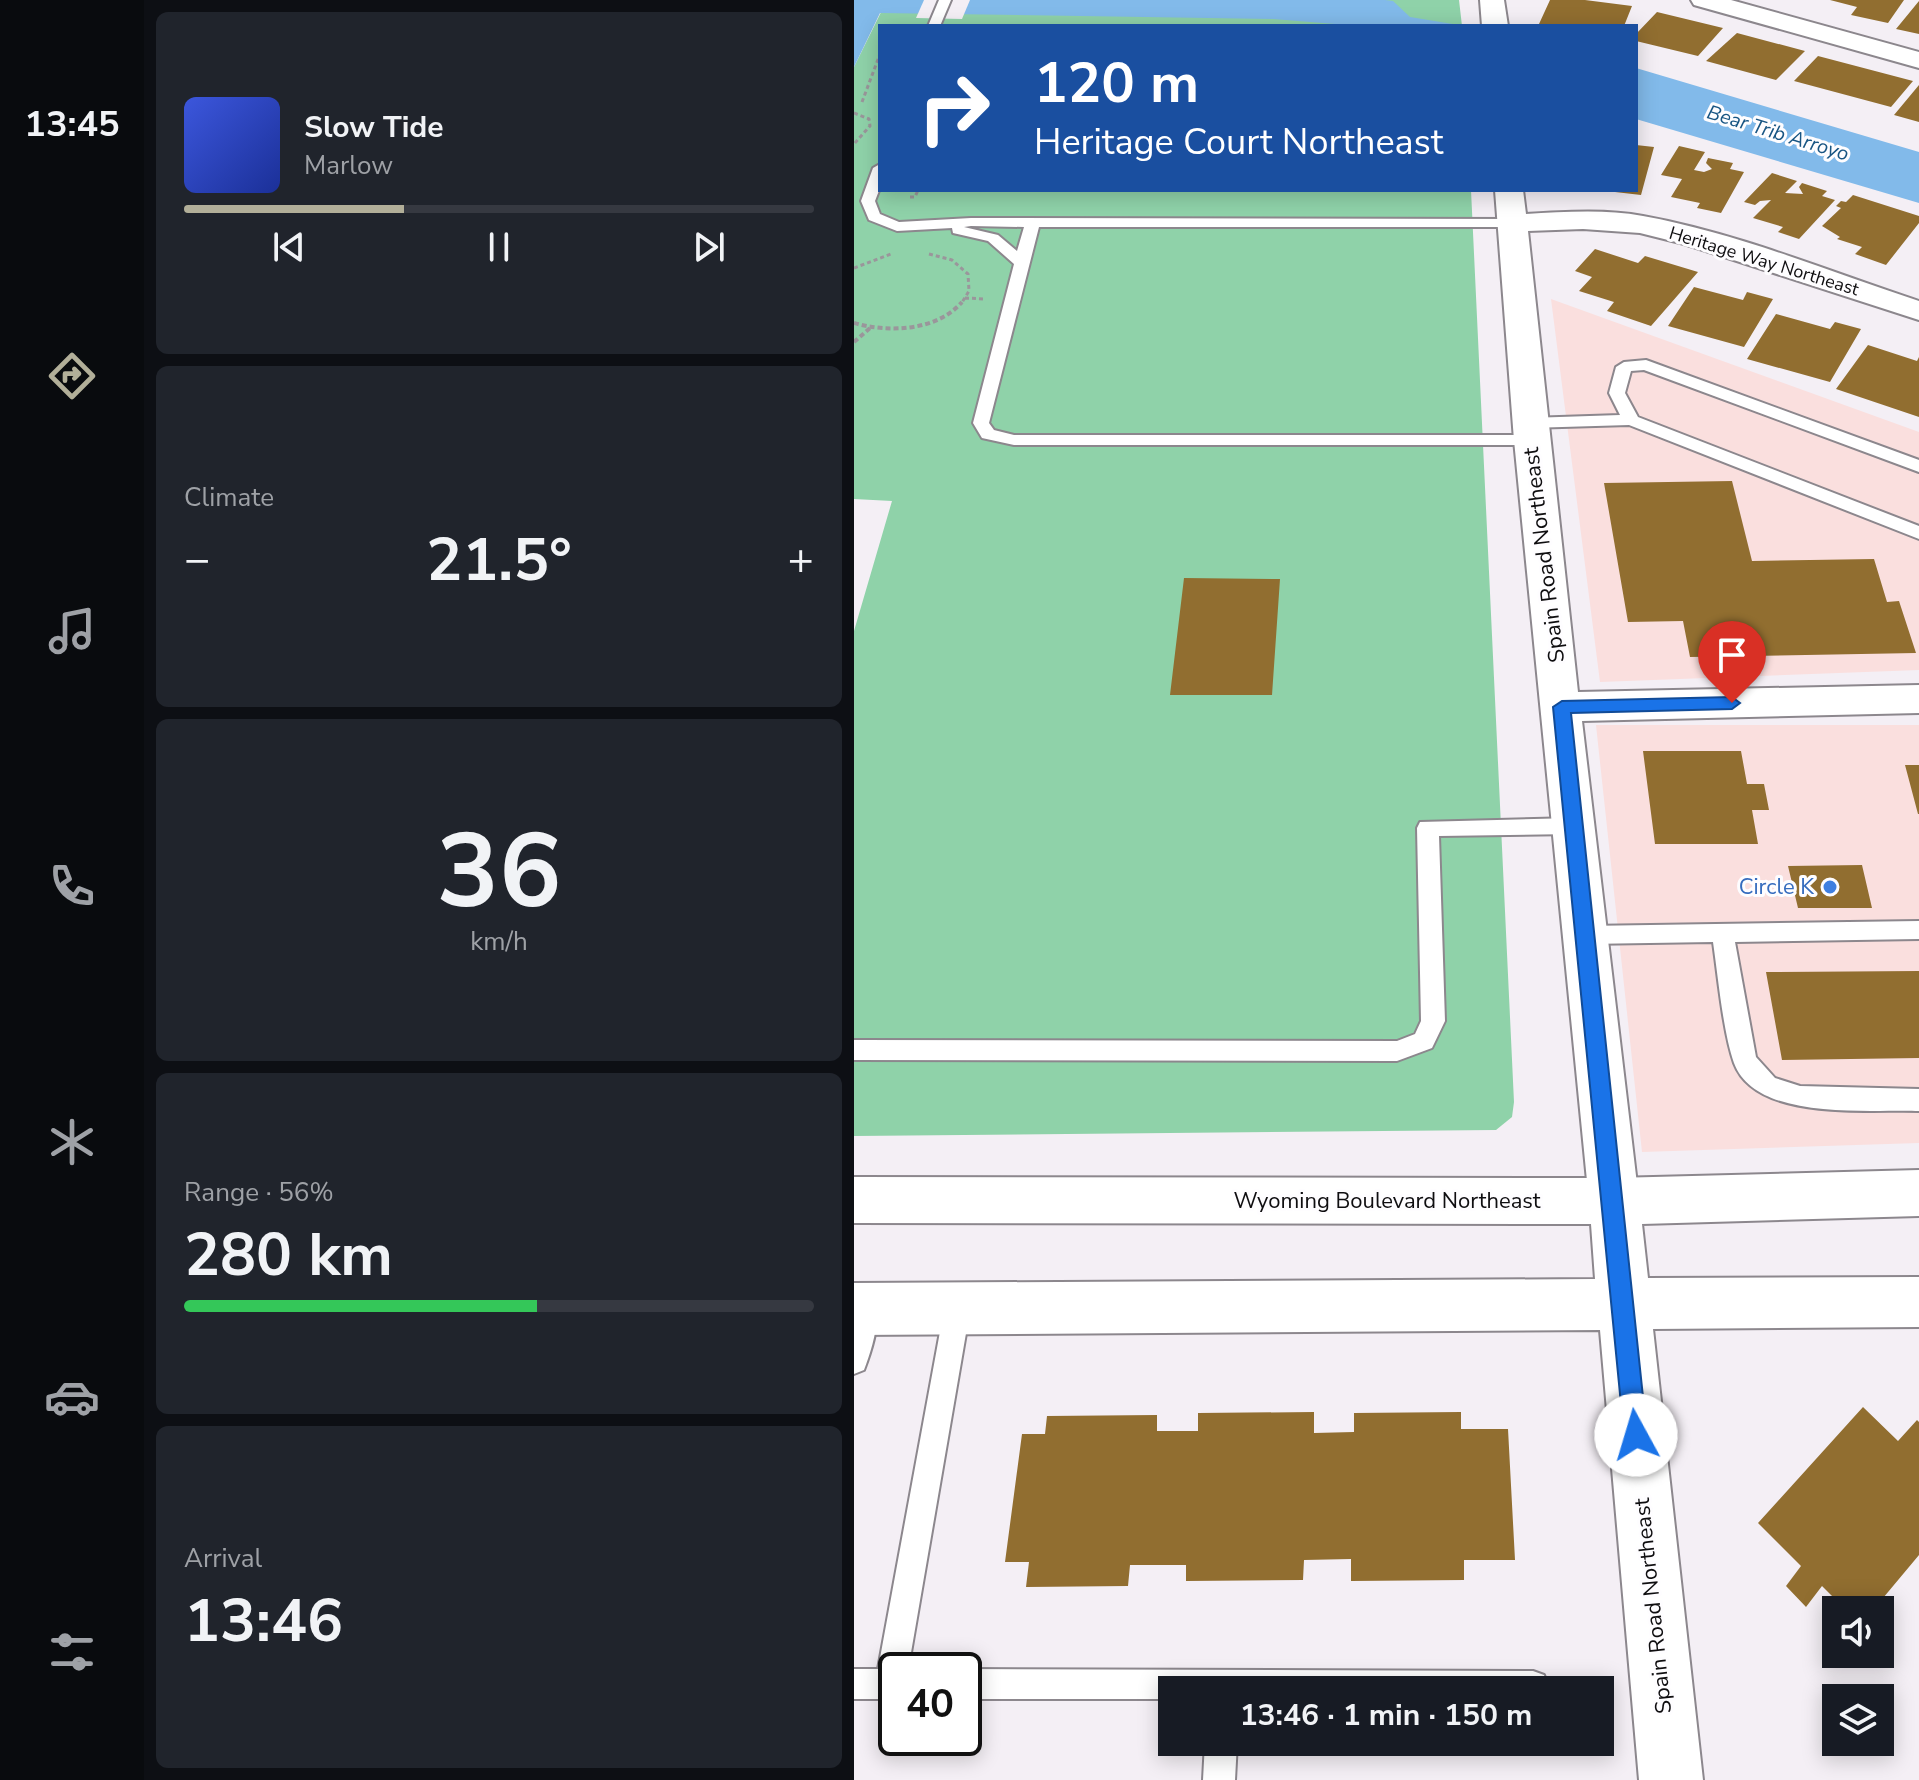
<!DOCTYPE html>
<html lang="en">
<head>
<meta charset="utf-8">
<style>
  :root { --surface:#171b24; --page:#20242c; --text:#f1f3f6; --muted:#9ea1a6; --line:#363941; --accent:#b2af99 }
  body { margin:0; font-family:"Nunito Sans",sans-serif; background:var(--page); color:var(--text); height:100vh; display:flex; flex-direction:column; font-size:30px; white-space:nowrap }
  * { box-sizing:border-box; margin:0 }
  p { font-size:26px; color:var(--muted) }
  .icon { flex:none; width:44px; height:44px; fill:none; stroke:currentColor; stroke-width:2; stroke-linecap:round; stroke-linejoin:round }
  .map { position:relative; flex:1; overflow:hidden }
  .details { display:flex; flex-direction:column; gap:12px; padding:12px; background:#0d0f14; width:710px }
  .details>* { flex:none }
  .banner { position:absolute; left:24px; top:24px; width:760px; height:168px; border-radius:0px; box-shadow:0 4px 20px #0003; background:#1a4fa0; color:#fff; overflow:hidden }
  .tools { position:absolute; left:968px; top:1596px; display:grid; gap:16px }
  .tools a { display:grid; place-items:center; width:72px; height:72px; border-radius:0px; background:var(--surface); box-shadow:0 4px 20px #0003; font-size:40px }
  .speed { position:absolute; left:24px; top:1652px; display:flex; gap:16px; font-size:40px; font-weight:700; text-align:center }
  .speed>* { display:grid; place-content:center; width:104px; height:104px; border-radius:50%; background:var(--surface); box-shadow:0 4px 20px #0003; line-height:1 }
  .speed .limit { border:4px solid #111; border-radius:12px; background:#fff; color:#111 }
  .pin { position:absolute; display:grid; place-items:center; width:68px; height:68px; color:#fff; margin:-82px -34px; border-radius:50% 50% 50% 0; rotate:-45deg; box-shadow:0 0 8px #0007 }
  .pin .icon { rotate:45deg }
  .me { position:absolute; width:88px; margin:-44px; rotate:354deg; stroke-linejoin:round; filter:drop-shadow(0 0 6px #0008) }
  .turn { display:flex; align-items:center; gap:28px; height:168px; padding:0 24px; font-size:36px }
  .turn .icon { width:104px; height:104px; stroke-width:2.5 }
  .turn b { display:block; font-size:56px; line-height:68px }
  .big { font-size:60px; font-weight:700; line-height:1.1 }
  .details .widget { flex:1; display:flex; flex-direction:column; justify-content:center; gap:12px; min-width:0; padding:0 28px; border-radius:12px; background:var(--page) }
  .details .dial { align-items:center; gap:0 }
  .dial b { font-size:104px; line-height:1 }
  .song { display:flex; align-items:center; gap:24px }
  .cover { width:96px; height:96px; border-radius:12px; background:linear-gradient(135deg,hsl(230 70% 55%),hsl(230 70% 35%)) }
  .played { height:8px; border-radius:4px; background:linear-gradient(90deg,var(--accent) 35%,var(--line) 35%) }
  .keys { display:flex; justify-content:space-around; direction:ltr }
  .heat { display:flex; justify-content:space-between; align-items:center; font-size:44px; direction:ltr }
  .charge { height:12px; border-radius:6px; background:linear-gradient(90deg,#34c759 56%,var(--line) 0) }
  .trip { position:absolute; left:304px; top:1676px; width:456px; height:80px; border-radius:0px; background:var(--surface); box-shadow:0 4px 20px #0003; font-weight:700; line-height:80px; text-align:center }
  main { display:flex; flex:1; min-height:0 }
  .tab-bar { display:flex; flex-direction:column; width:144px; justify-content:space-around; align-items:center; background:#090b0e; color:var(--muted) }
  .tab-bar .icon { width:56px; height:56px }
  .tab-bar .on { color:var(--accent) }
  .tab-bar b { font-size:36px; color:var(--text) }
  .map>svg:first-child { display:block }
  .commercial { fill:#fadfde }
  .green { fill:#8fd2a9 }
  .water { fill:#82baea }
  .pier { fill:#f4eff5 }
  .building { fill:#916e30 }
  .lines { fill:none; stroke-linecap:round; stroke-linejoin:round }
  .lane-casing { stroke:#8c878d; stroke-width:4 }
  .street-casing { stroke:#8c878d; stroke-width:4 }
  .secondary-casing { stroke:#8c878d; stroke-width:4 }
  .path-far1 { stroke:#9a969b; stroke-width:3; stroke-dasharray:4 3; stroke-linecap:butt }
  .path { stroke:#9a969b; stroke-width:4; stroke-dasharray:5 3; stroke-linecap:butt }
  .lane { fill:#fff; fill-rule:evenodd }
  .street { fill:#fff; fill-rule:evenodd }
  .secondary { fill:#fff; fill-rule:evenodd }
  .route { fill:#1a73e8; stroke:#114b97; stroke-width:2 }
  .shop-dot { fill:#3f7fe0; stroke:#fefdff; stroke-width:3 }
  .labels { text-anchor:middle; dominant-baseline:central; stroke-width:6; stroke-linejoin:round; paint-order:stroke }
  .far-street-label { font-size:18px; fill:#0f0e10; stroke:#fefdff }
  .far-water-label { font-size:20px; font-style:italic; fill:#185583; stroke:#fefdff }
  .street-label { font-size:22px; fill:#0f0e10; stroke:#fefdff }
  .shop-label { font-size:22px; fill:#366cbe; stroke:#fefdff; text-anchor:end }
</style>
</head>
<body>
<main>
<nav class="tab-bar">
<b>13:45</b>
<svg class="icon on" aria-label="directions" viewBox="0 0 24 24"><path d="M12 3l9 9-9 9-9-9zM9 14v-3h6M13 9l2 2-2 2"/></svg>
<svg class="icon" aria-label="music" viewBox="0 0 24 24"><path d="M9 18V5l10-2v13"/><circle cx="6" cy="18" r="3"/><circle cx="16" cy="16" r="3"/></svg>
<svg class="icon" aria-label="phone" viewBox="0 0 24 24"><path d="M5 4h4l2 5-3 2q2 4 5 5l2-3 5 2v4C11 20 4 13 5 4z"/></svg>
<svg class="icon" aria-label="climate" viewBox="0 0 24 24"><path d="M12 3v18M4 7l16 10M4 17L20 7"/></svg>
<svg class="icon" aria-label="car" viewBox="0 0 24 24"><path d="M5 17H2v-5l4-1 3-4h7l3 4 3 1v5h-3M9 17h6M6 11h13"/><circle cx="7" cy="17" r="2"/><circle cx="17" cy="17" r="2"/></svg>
<svg class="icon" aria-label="filters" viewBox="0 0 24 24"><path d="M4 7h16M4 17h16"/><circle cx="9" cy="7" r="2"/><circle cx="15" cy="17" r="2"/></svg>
</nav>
<section class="details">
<div class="widget">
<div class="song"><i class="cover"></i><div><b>Slow Tide</b><p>Marlow</p></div></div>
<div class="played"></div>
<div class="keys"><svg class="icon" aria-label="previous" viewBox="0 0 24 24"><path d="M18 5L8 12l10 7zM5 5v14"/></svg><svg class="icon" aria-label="pause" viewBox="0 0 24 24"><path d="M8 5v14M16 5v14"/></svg><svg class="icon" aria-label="next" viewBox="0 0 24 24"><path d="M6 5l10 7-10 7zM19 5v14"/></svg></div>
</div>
<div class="widget"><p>Climate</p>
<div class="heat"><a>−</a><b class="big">21.5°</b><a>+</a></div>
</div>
<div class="widget dial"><b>36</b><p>km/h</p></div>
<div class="widget"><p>Range · 56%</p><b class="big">280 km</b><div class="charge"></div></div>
<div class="widget"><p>Arrival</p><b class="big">13:46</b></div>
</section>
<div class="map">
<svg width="1065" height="1780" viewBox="0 0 1065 1780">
  <rect width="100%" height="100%" fill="#f4eff5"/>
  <!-- commercial -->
  <path class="commercial" d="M697,299L1065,432V670L746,682Z
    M742,725H1065V1143L788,1152Z"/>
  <!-- green -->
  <path class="green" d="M33,0H605L608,26H26V190H617L660,1102L658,1117L642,1130L0,1136V631L38,501L0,499V67Z"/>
  <!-- water -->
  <path class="water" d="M0,0H531L539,1L556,17L611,26H506L419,19L26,13L0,67Z
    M782,68L1065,152V203L782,119Z"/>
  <!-- pier -->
  <path class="pier" d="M70,0H116L108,19L62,18Z"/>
  <!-- building -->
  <path class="building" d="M696,0H731L778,6L770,26L685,24Z
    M976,0H1050L1034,23L997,15L1003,7Z
    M1065,1V34L1042,29Z
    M803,12L869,28L844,56L782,41V34Z
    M883,33L951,51L922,80L852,61Z
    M964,56L1059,81L1037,107L940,81Z
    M1065,85V122L1040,115Z
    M782,145L800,147L787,195L761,192L782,190Z
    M825,146L851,152L840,170L850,172L858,169L852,163L854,158L879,163L876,169L890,172L867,213L843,208L846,203L817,197L828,179L807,175Z
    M918,173L943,181L931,193L949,194L945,187L948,183L973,191L968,196L981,200L945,239L924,232L929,227L899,218L917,200L906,201L901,205L890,202Z
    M999,195L1065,216V223L1032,265L1001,254L1008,247L983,239L986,237L968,226L987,208L982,206L987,201L992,202Z
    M741,249L784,263L791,256L844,272L797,326L753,311L760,302L725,291L738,277L721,271Z
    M840,287L889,300L893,292L919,299L890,347L814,326Z
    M922,314L976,329L981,322L1007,329L976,382L893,359Z
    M1014,345L1063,361L1065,357V417L982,389Z
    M878,481L898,561L1020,559L1033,602L1045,601L1062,653L836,657L829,621L774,622L750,483Z
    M330,578L426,579L418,695H316Z
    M789,751H887L893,784H910L915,810H898L904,844H801Z
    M1051,765H1065V814H1064Z
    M1008,865L1018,908H944L934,866Z
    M1065,971V1058L928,1060L912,972Z
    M1009,1407L1044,1441L1063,1420L1065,1422V1555L1019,1610H992L968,1586L952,1607L932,1586L947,1566L904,1523Z
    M460,1412V1433L500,1432V1413L607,1412V1429H654L661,1560H610V1580L497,1581V1559L450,1560L449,1580L332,1581V1565H276L274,1586L172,1587L175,1562H151L168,1434H191L193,1416L303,1415V1431H344V1413Z"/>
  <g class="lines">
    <!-- lane casing -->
    <g class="lane-casing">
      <path id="lane" d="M85,0H97L86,26H74Z
        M26,164V188L21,201L26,214L45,222L117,218L657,219L664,223L657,227H185L135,423L140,430L160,435H677L686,440L677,445H160L128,438L119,423L160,264L134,241L99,233L98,228L43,231L15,220L7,201L19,168ZM110,227L117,226L170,227L163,251L144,235Z
        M792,360L1065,460V472L790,370L777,371L771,393L784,417L1065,526V539L775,425L675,428L667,423L675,418L766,415L755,393L762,367L770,362Z
        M720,818L728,820L731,826L728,832L720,834L585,836L591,1021L578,1048L543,1061L0,1060V1040L543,1041L561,1034L567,1021L563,828L566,822Z
        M1065,921V939L881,942L902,1057L921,1078L946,1086L1065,1089V1111C1015,1109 902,1122 880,1063C869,1032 864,976 859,942L732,944L724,941L721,935L724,929L732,926Z
        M11,1296L20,1300C28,1318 17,1352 10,1370L0,1374V1304Z
        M103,1297L112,1301L116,1310L54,1670H42V1699H0V1669H24L90,1310L94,1301Z
        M110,1669L679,1671L690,1675L694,1686L693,1690H318V1699H110V1670H107Z
        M351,1742H383L381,1780H349Z"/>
    </g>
    <!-- street casing -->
    <g class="street-casing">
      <path id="street" d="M626,0H650L654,26H628Z
        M837,0H877L1065,52V68L840,5Z
        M641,190H669L672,214C710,212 751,209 789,216C883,233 974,271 1065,301V320L830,244L786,233L729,229L674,231L724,692L1065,685V713L728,721L785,1201L778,1217L760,1224L742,1217L735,1201L660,440Z"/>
    </g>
    <!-- secondary casing -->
    <g class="secondary-casing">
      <path id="secondary" d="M1065,1170V1216L788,1224L794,1278L1065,1277V1327L799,1329L849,1780H785L746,1330L0,1335V1283L741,1279L737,1224L0,1223V1177L760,1178Z"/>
    </g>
    <!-- path-far1 -->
    <path class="path-far1" d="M8,102L26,54
      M0,113L15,119L16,126L0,144
      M56,197H61L64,190
      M75,254L98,260L114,274L115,291L107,304
      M0,268L37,254
      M111,298L130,299"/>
    <!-- path -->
    <path class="path" d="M0,323C35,333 83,331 108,302
      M0,342L16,328"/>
    <!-- lane -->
    <use href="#lane" class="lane"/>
    <!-- street -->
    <use href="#street" class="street"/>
    <!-- secondary -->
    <use href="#secondary" class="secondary"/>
  </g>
  <!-- route -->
  <path class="route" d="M878,697L886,703L878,709L717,713L793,1435L790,1443L782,1446L774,1443L770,1435L699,707L708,701Z"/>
  <!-- markers -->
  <circle class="shop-dot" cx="976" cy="887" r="8"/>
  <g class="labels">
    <!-- far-street labels -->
    <g class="far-street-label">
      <text transform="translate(910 261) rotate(17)">Heritage Way Northeast</text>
    </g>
    <!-- far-water labels -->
    <g class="far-water-label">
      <text transform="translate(924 133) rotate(17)">Bear Trib Arroyo</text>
    </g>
    <!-- street labels -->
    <g class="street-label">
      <text transform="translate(690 555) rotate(-97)">Spain Road Northeast</text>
      <text x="533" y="1201">Wyoming Boulevard Northeast</text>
      <text transform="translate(799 1606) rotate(-96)">Spain Road Northeast</text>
    </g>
    <!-- shop labels -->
    <g class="shop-label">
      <text x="960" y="887">Circle K</text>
    </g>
  </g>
</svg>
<div class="tools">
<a><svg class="icon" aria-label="sound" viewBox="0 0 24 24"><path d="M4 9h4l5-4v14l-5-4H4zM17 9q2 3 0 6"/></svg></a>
<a><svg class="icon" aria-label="layers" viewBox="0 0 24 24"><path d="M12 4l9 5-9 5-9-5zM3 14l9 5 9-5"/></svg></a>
</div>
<div class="speed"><div class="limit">40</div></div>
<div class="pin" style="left:878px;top:703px;background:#d93025"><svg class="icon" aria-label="arrive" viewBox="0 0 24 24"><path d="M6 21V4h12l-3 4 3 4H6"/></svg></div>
<svg class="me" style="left:782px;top:1435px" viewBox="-20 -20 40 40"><circle r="19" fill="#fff"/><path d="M0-13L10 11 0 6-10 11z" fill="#1a73e8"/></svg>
<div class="trip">13:46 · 1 min · 150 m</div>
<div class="banner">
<div class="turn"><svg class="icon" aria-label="right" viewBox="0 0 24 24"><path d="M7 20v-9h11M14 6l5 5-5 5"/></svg><div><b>120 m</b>Heritage Court Northeast</div></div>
</div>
</div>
</main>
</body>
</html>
